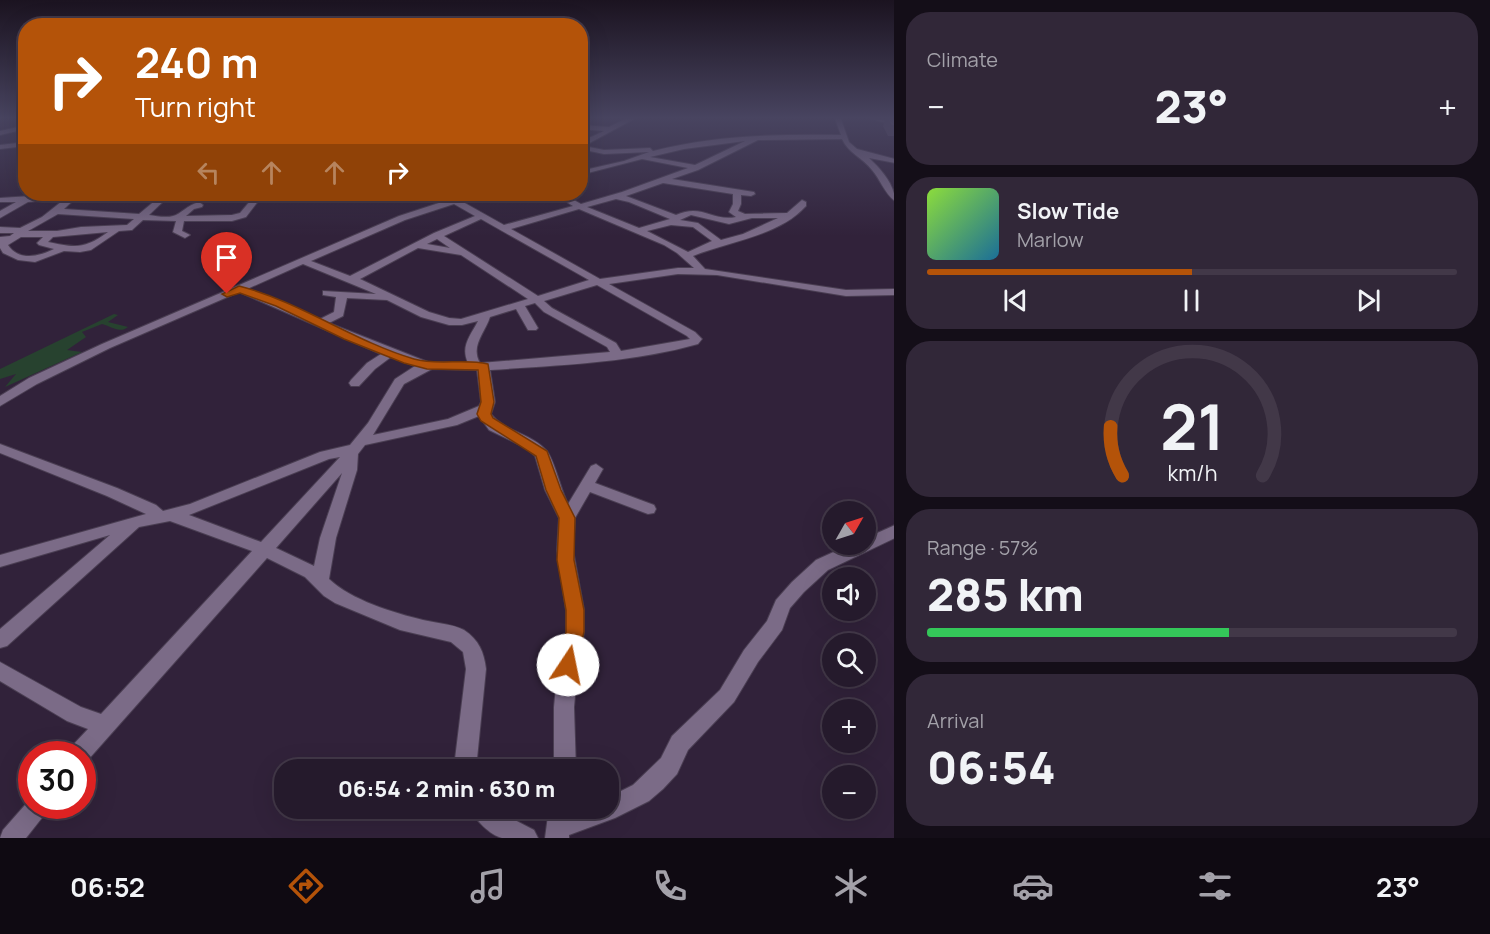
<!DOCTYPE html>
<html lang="en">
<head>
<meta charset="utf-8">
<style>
  :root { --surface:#251a2c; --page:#312738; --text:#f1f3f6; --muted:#a3a1a9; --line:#423848; --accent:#b45309 }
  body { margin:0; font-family:Manrope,sans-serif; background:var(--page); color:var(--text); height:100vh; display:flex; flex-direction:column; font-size:22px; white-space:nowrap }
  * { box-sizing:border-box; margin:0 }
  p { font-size:20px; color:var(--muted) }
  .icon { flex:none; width:33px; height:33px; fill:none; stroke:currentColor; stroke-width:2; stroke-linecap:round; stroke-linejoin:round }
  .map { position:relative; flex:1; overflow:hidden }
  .details { display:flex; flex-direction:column; gap:12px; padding:12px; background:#140e18; width:596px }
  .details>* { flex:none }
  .guide { position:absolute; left:18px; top:18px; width:570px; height:183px; border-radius:24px; box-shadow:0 6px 24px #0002,0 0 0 2px var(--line); background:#b45309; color:#fff; overflow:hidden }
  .needle { width:39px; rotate:51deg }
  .controls { position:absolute; left:822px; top:501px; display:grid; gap:12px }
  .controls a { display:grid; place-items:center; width:54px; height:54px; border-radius:50%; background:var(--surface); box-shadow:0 6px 24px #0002,0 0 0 2px var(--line); font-size:30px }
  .speed { position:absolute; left:18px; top:741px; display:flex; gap:12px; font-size:30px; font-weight:700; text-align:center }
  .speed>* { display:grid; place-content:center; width:78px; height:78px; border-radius:50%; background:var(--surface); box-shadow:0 6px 24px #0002,0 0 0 2px var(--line); line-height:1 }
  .speed .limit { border:9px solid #d22; background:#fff; color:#111 }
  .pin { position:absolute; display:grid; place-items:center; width:51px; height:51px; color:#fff; margin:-62px -26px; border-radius:50% 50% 50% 0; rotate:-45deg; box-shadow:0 0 6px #0007 }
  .pin .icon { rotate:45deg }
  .me { position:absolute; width:66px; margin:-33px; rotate:11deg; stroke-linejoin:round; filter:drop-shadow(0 0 4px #0008) }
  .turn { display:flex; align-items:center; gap:21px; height:126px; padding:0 18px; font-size:27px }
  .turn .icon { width:78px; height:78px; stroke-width:2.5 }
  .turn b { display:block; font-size:42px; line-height:51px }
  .lanes { display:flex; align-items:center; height:57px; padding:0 18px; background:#0003; justify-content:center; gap:30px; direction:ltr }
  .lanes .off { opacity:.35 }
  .big { font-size:45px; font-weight:800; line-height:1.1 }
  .details .card { flex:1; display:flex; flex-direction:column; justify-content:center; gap:9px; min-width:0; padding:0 21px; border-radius:24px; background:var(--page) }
  .details .dial { align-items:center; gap:0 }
  .dial svg { height:156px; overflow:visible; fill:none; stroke:var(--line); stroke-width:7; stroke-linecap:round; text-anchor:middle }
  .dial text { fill:var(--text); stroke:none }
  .song { display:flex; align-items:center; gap:18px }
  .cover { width:72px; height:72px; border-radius:9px; background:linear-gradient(135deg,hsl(90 70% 55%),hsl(200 70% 35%)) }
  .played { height:6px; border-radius:3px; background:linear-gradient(90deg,var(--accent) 50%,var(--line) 50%) }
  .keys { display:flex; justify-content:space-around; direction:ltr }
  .heat { display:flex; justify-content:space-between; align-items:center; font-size:33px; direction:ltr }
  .charge { height:9px; border-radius:4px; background:linear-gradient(90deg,#34c759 57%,var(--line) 0) }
  .trip { position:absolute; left:274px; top:759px; width:345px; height:60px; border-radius:24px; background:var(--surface); box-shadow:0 6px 24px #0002,0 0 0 2px var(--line); font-weight:800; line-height:60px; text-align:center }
  .tab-bar { display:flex; height:96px; justify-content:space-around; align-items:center; background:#0f0a12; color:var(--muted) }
  .tab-bar .icon { width:42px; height:42px }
  .tab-bar .on { color:var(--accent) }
  .tab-bar b { font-size:27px; color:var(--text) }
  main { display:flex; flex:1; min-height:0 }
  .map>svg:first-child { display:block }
  .green { fill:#27422f }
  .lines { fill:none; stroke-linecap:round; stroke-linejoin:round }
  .minor-casing { stroke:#4a3e52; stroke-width:2 }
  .minor { fill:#7b6b87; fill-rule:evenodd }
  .wall { fill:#53455e }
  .building { fill:#63556d; stroke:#786a82; stroke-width:1.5 }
  .route { fill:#b45309; stroke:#753606; stroke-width:1.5 }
</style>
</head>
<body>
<main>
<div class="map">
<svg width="895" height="838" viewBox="0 0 895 838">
  <rect width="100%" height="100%" fill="#31223a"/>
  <!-- green -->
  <path class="green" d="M114,314L118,315L108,322L128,327C119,334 111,326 102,324L82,332L86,337L67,350L82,352L5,387L16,374L0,379V369Z"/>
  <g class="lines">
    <!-- minor casing -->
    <g class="minor-casing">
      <path id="minor" d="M625,119H634L584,146L604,150L650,148L653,151C714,135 778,134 841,135L835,119H841L849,142L857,149L895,159V163L869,158C881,169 895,185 895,201C885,194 880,179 872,170C863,158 848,153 842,139L758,140L698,170L672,179L754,192L755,194L751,196L741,195V204L738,211L745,214L787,213L802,200L806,202V206C779,236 730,241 693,256L705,269L846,290L895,289V295L846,296L717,275L678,274L609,284L695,332L702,339L698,344C631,363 560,365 490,370L495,402L491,414C505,432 530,433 546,450C554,458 561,491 568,504L591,466L596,464L603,469L595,483L654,505L656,509L654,513L648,514L590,492L575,518L573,550L584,610V632L578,665L574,707L576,770H554V707L558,665L566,632V610L557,550L559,518L545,490L535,456L526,448L489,430L479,416L457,425L365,445L358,454L357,470L336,538L329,579C351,600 394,613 423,620C436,623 453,624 464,630C479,640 484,652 486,669L477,759L478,770H456L455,759L466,669L463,652L451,642L400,630L335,603L324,596L305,577L267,558L87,761L82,763V754H68L71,747L88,729L67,721L0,681V662L81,707L101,714L252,551L170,521L139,527L7,646L0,648V629L110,535L0,567V555L146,514L107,496L0,453V444L117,488L156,505L163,511L190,504L320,452L350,445L368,423L395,379L415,366L391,357L375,369L359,386H351L349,383L351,380L367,363L381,354L239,292L110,348L37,384L0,406V396L29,378L102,344L399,216L448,200L439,194H448L456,198L479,194H492L491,196L463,202L504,225L573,206L554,194H563L581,204L622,192L688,168L642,159L580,175V171L624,161L649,152L604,154L580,149V142L604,131L580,129V125L609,127ZM745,141L695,165L650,157L684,149ZM663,183L733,194V204L729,212L736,217C713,222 702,203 676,215L626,196ZM616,199L629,202L670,219L639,228L587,207ZM454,204L475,216L434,233L350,276L311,261L405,220ZM579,209L664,245L677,253L694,268H678L600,279L511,229ZM691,215L729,224L752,218H778L743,234L721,240L698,223L680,220ZM481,219L589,280L538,296L444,236ZM671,225L693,227L712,241L688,252L647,231ZM437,239L450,248L427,244ZM418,248L461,255L528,299L461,319L449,318L429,312L360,279ZM303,264L376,294L323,291V295L336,297L334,312L320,319L247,289ZM597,285L687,336L690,339L621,351L616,343L552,308L544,301ZM347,298L387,300L421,317L449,325H462L478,321C471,335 460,346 468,363L428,362L329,323L343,316ZM535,303L544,312L607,347L610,352L480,363C470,346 485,333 490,317L516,309L528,330H536L538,328L525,306ZM432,369L477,370L481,402L479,406L448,419L373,435L404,384ZM340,457L261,542L189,515L329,459ZM342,473L320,538L314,566L276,548Z
        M871,119L895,121V125Z
        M26,125V129L0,135V131Z
        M26,142V146L0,149V145Z
        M61,194H80L64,209L139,214L163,194H171L149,215C156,216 166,218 173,216C181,214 187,205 199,202L203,205L202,207L194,209L186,216L232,215L240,213L251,200L219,198L215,196L216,194L322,197L378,194L348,201L259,200L246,217L232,221H184L182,231L190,235L185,238L173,232L176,221L143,220L132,230L119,231L91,250L80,252L64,251L35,262L18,260L3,253L0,248V237L10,236L14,233H0V227L20,228L42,217L66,198L28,202L0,218V211L16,202H0V198ZM58,214L134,219L127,225L81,227L57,231H28ZM108,232C85,249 75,248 48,242L53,237ZM21,237H43L37,243L39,245L54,249C40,256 19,262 8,245Z
        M895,525V538L828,570L804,592L790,608L782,630L758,662L734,702L688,750L677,774L663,789L649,801L615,818L569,835V838H545L549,808H572V811L579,808H609V797L633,785L661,758L672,736L720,690L744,650L767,621L776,600L792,582L816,560L851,544H866V538Z
        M32,797V806H48L45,814L26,838H0L3,830Z
        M470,808H499L507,816L534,830L538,838C527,838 513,838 502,838C490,835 475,820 470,808Z"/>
    </g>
    <!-- minor -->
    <use href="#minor" class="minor"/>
  </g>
  <!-- wall -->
  <path class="wall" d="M885,119H894V136H888L883,126Z"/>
  <!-- building -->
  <path class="building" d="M889,119H894V124H892Z"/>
  <!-- sky -->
  <linearGradient id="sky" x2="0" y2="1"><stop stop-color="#1b1320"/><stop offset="0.5" stop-color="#484460"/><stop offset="1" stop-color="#484460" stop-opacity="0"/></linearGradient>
  <rect width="895" height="236" fill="url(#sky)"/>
  <!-- route -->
  <path class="route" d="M239,286C301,302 353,341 414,359C438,366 464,358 488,364L494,402L491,414L493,418L547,451L561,490L575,518L574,560L584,610V632L575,671L568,674L561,671L559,665L566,632V610L557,560L559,518L546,490L536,456L481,421L477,414L481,402L478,370L427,369L404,363L344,339L276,306L240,293L227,297L222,294Z"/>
</svg>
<div class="controls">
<a><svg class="needle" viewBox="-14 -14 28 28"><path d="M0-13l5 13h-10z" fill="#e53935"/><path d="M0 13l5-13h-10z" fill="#a3a1a9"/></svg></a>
<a><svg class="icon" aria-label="sound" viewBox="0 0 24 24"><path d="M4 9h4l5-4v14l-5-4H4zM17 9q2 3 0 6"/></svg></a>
<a><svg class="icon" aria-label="search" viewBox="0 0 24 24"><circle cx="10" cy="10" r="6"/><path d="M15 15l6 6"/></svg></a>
<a>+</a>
<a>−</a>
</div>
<div class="speed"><div class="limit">30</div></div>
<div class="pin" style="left:227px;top:294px;background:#d93025"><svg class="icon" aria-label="arrive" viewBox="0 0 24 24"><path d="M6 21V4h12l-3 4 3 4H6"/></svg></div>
<svg class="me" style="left:568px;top:665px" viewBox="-20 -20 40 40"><circle r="19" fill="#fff"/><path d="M0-13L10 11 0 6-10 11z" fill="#b45309"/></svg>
<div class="trip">06:54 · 2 min · 630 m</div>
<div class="guide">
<div class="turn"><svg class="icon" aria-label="right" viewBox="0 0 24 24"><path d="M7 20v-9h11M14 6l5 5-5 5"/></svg><div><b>240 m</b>Turn right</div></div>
<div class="lanes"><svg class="icon off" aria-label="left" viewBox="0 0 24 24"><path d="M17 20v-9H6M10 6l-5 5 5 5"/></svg><svg class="icon off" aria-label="ahead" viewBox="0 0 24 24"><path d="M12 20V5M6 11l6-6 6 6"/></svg><svg class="icon off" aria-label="ahead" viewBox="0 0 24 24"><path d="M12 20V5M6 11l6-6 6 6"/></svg><svg class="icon" aria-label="right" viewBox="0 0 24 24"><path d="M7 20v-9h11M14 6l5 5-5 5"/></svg></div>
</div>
</div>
<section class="details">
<div class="card"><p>Climate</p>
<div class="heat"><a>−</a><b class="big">23°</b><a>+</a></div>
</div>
<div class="card">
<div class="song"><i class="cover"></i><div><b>Slow Tide</b><p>Marlow</p></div></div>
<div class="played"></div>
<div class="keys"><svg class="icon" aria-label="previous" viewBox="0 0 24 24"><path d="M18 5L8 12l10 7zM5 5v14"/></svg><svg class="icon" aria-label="pause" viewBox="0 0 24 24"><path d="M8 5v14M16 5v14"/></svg><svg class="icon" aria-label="next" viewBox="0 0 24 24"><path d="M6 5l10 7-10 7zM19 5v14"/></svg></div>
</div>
<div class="card dial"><svg viewBox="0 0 100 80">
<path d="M14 69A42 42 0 1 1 86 69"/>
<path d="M14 69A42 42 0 0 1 8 44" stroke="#b45309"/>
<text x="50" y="56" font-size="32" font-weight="700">21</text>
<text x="50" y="72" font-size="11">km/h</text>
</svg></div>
<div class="card"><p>Range · 57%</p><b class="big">285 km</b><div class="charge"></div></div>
<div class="card"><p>Arrival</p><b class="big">06:54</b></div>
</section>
</main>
<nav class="tab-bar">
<b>06:52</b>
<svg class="icon on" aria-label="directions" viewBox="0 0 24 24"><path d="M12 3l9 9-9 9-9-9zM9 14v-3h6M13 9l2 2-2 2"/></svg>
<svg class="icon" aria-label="music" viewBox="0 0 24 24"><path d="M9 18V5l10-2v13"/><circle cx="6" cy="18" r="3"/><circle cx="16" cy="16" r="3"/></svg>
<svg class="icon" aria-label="phone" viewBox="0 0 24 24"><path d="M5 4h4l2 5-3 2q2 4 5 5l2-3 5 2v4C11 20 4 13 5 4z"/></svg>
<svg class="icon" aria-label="climate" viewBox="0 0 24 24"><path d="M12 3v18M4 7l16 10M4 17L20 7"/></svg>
<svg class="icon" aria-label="car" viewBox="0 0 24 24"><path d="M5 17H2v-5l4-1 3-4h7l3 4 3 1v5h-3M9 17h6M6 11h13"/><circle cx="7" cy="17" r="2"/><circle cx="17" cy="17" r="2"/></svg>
<svg class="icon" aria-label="filters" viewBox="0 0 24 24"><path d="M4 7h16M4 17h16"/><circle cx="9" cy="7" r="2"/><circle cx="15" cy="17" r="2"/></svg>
<b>23°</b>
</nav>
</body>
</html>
